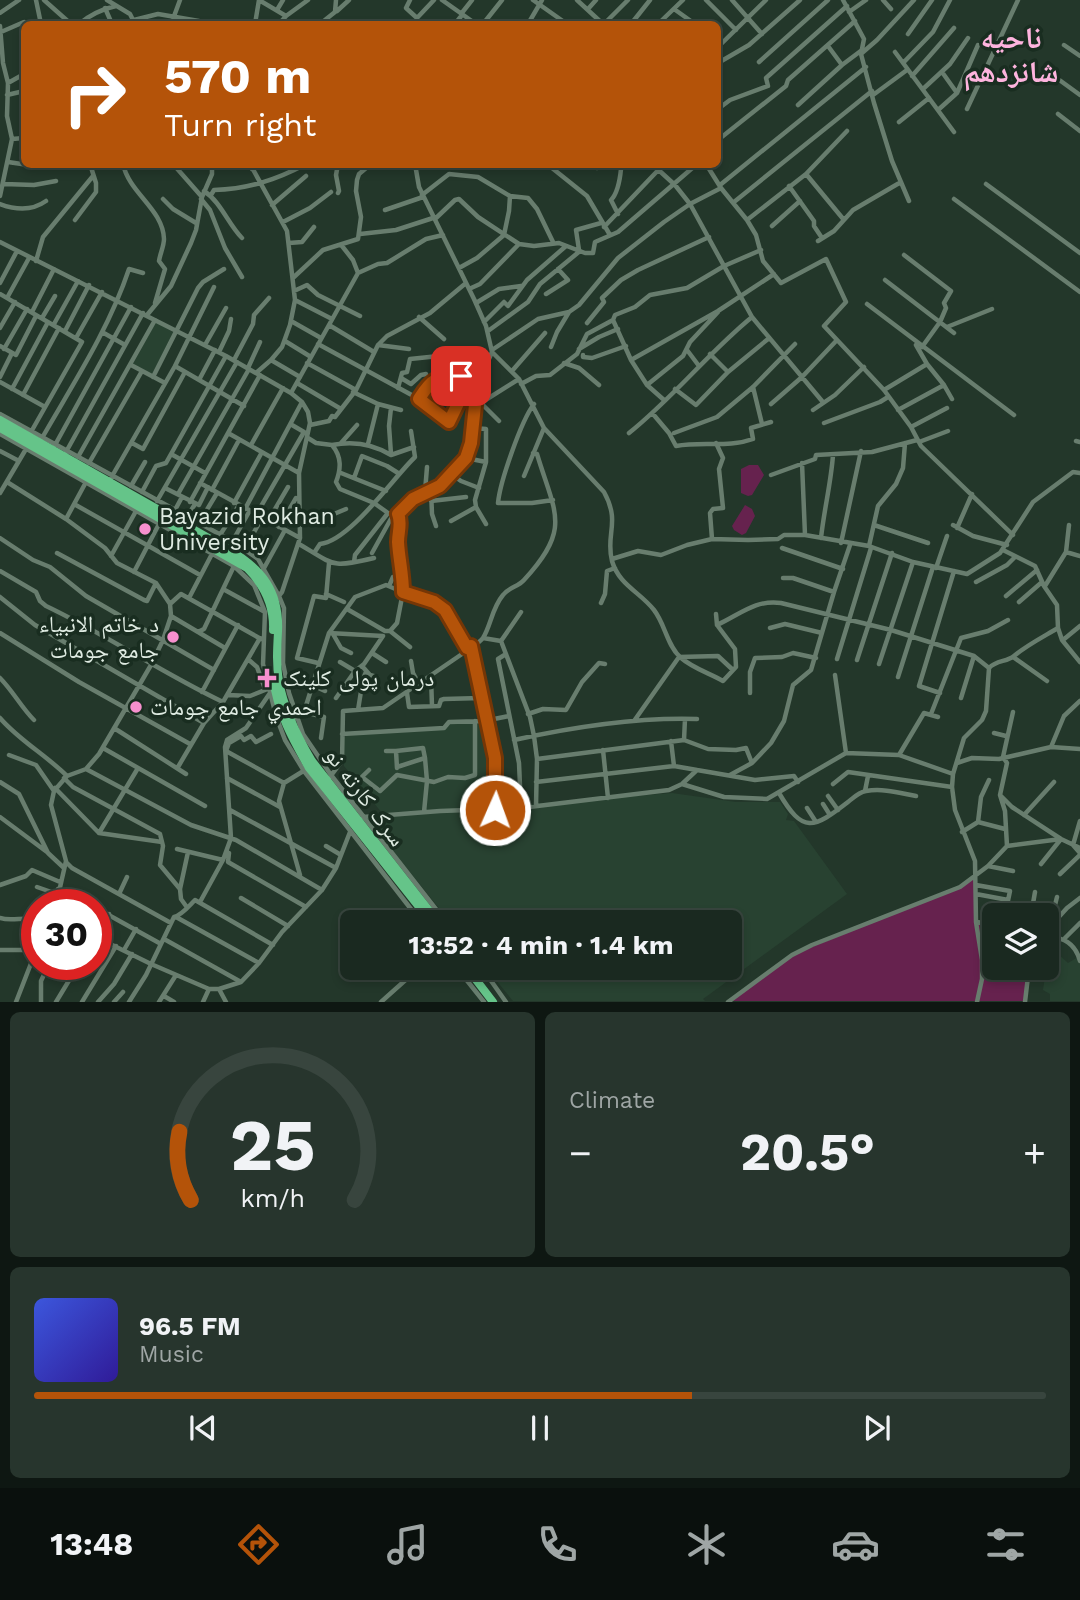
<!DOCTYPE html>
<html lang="en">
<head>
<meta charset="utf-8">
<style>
  :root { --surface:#1a2920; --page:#27352d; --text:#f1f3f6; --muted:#9fa6a5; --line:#38453e; --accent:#b45309 }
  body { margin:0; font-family:"Work Sans","Noto Naskh Arabic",sans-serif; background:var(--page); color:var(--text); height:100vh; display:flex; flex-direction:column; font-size:26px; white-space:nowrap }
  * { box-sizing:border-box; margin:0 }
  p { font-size:23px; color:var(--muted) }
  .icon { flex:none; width:38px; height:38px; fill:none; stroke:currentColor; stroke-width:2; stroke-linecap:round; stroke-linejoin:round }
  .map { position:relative; height:1002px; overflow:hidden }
  .sheet { display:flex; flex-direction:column; gap:10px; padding:10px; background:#0e1712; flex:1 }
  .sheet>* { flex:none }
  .banner { position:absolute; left:21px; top:21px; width:700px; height:147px; border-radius:10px; box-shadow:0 4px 10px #0003,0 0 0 2px var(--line); background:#b45309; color:#fff; overflow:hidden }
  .buttons { position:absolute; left:982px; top:903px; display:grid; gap:14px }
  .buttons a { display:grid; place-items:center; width:77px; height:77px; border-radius:10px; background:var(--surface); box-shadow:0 4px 10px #0003,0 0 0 2px var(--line); font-size:35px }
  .speed { position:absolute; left:21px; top:889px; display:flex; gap:14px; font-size:35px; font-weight:700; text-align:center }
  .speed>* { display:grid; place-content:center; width:91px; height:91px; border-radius:50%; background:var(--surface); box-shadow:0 4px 10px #0003,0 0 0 2px var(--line); line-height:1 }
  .speed .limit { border:10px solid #d22; background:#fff; color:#111 }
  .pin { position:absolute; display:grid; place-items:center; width:60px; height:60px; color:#fff; margin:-30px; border-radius:14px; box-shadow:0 4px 10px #0006 }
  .me { position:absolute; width:77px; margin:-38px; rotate:2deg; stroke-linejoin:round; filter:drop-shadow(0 0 5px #0008) }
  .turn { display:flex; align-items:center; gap:24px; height:147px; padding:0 28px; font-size:32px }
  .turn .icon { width:91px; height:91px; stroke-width:2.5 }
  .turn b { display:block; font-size:49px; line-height:60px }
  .big { font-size:52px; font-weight:700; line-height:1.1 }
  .sheet .tile { flex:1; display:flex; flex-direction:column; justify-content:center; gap:10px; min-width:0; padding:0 24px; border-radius:10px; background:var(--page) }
  .sheet .dial { align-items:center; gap:0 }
  .dial svg { height:182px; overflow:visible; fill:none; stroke:var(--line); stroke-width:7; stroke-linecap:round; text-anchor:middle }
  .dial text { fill:var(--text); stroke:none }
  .song { display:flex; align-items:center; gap:21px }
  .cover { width:84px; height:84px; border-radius:10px; background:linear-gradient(135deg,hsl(230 70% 55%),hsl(250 70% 35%)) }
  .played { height:7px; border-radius:4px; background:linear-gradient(90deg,var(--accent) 65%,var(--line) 65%) }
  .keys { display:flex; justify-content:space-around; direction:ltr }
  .heat { display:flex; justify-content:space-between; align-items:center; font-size:38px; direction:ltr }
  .sheet .tiles { flex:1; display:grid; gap:10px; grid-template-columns:1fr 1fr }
  .tile:last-child { grid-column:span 2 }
  .trip { position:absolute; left:340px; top:910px; width:402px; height:70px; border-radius:10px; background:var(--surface); box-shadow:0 4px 10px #0003,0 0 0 2px var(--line); font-weight:700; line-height:70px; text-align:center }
  .tabs { display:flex; height:112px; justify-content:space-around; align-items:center; background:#0a100d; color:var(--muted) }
  .tabs .icon { width:49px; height:49px }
  .tabs .current { color:var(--accent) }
  .tabs b { font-size:32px; color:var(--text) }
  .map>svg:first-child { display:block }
  .built { fill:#284231 }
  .green { fill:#66224e }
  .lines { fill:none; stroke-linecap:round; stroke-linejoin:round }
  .minor { stroke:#687d6e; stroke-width:4.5 }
  .highway { stroke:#65c489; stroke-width:8 }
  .route-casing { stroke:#753606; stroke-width:18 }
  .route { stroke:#b45309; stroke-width:12 }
  .poi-dot { fill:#f790ce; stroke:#192d20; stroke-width:2.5 }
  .labels { text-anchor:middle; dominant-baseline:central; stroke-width:7; stroke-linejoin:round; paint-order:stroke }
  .poi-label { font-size:23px; fill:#dfebe2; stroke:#192d20; text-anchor:start }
  .street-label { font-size:23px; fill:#dfebe2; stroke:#192d20 }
  .district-label { font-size:30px; font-weight:bold; fill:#feb4de; stroke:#192d20 }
</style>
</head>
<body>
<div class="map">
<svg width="1080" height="1002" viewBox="0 0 1080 1002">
  <rect width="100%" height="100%" fill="#23372a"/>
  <!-- built -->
  <path class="built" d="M156,322L176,334L154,375L133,364Z
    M449,722L486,723L494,763L493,807L672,793L736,802H780L788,814L786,820L794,821L847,894L703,999L705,1001H513L486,968H730V922H450L365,816L382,813L344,766L343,739L347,735L444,728Z
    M1056,952L1068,963L1080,956V1001H1050V994L1043,990L1048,956Z"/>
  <!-- green -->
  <path class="green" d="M749,465H758L764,475L752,495L748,496L741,493V469Z
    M745,505L752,509L755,516L746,533L742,535L734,530L732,526Z
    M977,876L976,921L994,925V968H1028L1025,1001H728L792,955L960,887Z"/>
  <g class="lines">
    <!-- minor -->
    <path class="minor" d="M36,0L41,24
      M44,0L71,24
      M107,0L130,14L135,24
      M259,0L286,16
      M410,0L406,8L417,18L434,0
      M442,0L476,24
      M533,0L567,24
      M577,0L603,24
      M706,0L736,30
      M732,0L762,34
      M843,0L864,39L861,54L874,103L892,161L909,201
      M883,0L891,9
      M105,8L112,24
      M588,9L596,0
      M674,9L695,24
      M277,10L283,0
      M337,11L349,0
      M849,12L866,0
      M0,13L19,0
      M461,14L472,0
      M173,19L180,0
      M134,20L158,14L199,21
      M79,24C90,15 102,9 116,6
      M255,24L259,0
      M279,24L286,16L308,0
      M320,24L335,12L336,0
      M338,24H340
      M455,24L462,15
      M483,24L502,0
      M528,24L542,0
      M604,24L628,0
      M631,24L650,0
      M658,24L683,0
      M0,26L3,63L8,83L7,116L12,139L0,196
      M1,32L24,22
      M908,34L932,0
      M1064,45L1080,56
      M828,46L842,65L862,50
      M718,47L766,0
      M895,52L954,132
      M862,53L877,40L914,0
      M759,62L828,0
      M718,63L749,45L800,0
      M903,63L933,32L950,0
      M1047,71L1080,95
      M912,76L954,28
      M718,77L720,79L718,82
      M8,83L24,74
      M923,89L950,64L968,38
      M957,93L978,45
      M7,95L24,91
      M873,95L907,70
      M798,105L842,65
      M718,109L730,100L768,86L766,78L847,6
      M967,109L1018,0
      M938,110L957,93L942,72
      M1058,114L1080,131
      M899,122L929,98
      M12,139L24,138
      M718,140L786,86L788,80L855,21
      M8,162L35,166L52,164
      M123,164C129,193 163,209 164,239C164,246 160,254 159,261L165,269L155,303
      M173,164L202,197
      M250,164L287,231L295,300L290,325L282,347L271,360L256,373
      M415,164L419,187L474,299L486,326L492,352L519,379L544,428L604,492C621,523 605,534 612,561C619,585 640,592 654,610C665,624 667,645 680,657C692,668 709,673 723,681L736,667L735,649L717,625L716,614
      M547,164L587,196L610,235
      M591,164L597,168
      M652,164L675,185L690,204L752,317L822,401
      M706,164L721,188L747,220L756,235L763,261L781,283L826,259L846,302L824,326L884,390L911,427L921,446L1013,535
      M252,169L260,164
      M806,174L844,220
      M4,184L34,185L56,181
      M986,184L1080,253
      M720,185L866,67
      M789,186L814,221V226L822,238
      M204,191C221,202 228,224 242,238
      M338,193L339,191L336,175L338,164
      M211,195L214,190C248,189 276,180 306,164
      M422,195L449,174L478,177L510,196L528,198L537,209L553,242
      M163,199L173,209L196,223
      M201,199L210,210L225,248L242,277
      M954,199L1080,292
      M734,202L872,91
      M0,204C16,210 32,211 46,201
      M272,205L306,176
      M385,210L423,197
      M618,214L611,200C618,193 620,179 621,169L618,164
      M75,220L96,192V183L90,164
      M747,220L806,174L847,131
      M283,222L310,208L331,192
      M772,226L800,201
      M604,227L664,164
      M360,234L396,230L433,218L435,219L455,200L459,199L478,217L519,244L534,246L559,243L585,253H593L595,242L618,232L697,164
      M818,241L834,231L853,210L901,182
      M0,242L226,356L291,393L302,402L308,412L310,423L299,473L300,538L282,592L278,597
      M289,243L302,242L314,227
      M342,246L353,260L358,273
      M579,250L576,230L601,223
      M904,255L951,291L944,303L946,308L940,322L922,347
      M36,261L43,237L93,176
      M459,268L477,258L504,235L509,211L510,196
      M294,277L323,250L358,239L361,217L356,191L357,180L359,174L371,164
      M885,280L954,333
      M0,283L17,251
      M469,289L480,284L519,244
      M294,291L307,285L318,295L360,316
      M0,294L82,342L31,432
      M546,294L568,280L558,269
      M7,298L29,258
      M295,300L332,319
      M476,303L499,289L521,286
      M867,304L1014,415
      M32,312L54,269
      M147,315L171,286L191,243L196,230L202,197L212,174V164
      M419,317L444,339
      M42,318L55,296
      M291,321L321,338
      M484,322L504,302L508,306L527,280L566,246
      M587,323L604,302L602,298L621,280L638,270L709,237
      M54,324L78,281
      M329,325L374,352
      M947,327L992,309
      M0,328L15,302
      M65,331L89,285
      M488,331L528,302L540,284L580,251
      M102,332L125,345
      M76,338L102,292
      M285,341L311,357
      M318,344L419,399L449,422L464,391L477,386
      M205,345L226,308
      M378,345L409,349
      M916,345L927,364L944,385
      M0,346L16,355L36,316
      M551,347L557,332L569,312L579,305L618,258L664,222L690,204L721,188
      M4,349L27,309
      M579,349L599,337L618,329
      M492,350L538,319L569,312
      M687,350L699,366
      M219,352L229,331L231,319
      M710,354L728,372
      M583,355V357L592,358L626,346
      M234,360L253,324L254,315L269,298
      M271,360L300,377
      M631,360L718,311L774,274
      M307,363L356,390
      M564,363L579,368L599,385
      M131,365L165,383
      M175,366L244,406
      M248,368L260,342
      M512,371L545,333
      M0,377L12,353
      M153,377L198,288L203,282L224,269
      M401,378L411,384L421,375L426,374
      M199,380L215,350
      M0,382L45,407
      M297,383L341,409
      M521,384L536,376L550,375L577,354L587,334L613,320
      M647,385L683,356L690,342L718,312
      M753,387L762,424
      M398,388L402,373L407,372L410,359L458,354L474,349
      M12,389L48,322
      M675,389L696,405L728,372L768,339
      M425,390L441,393
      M884,390L927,364
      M353,392L378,404L401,410
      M291,393L358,273L378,264L387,263L426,239L443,235
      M23,395L59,328
      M419,398C432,377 437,376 461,376
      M664,400L647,385L631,360L613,320L615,315L635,307L650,295L687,288L724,266L761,250
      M482,404L499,421
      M534,404C521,421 500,482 498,503H532L553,500
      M771,404L802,377L837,340
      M476,406L519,379
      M813,410L835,395L864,367
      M898,410L944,385L952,399
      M0,414L232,541L258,559L279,596L284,608L283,663L289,693L303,734L331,775L446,922
      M653,414L669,433L676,446C702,441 728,448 753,439L751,428L771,422
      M824,423L880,402L888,397
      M310,425L329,421L332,416L335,417L356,390L378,345L387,336L430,313L466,283
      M911,427L947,408
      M473,428L486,429V462L475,500L476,507L486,524
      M228,433L299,473
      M629,433C673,398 708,353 752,317
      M674,433L717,417L753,387L795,344
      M0,434L234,566L254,585L265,612L263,664L276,716L285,740L304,771L421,922
      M42,438C73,384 109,329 129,269L143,273
      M308,438L316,443L332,445C342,457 341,469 336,482L340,489L374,503L388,513L398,514L413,499L440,486L466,458L471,443L477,386L492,352
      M1076,441L1080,442
      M919,442L948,431
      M132,443L143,449L185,372
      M341,443L357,425
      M368,444L378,404
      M55,445L131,307
      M251,445L283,388
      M332,445C352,441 373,444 391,455L414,447
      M0,451L19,461
      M66,452L143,313
      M171,454L205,473
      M391,454L389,426L391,408
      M78,457L155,320
      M466,458L486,462
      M89,463L142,371
      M802,463L805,535
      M341,473L386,491
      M451,474L461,481L479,488
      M771,475L815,459L816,455L872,452L917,440
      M524,476L544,428
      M111,478L175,366L214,287
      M354,478L362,456L387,466L398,473
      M7,482L66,519
      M200,483L300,538
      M131,486L145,462
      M165,488L199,505L208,487
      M212,490L239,440
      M431,490L432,514L436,526
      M142,492L156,466L166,463L226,356
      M425,492L427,467
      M0,493L26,449
      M178,494L249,369
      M157,501L237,362
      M431,501L466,497
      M190,502L260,375
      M234,503L262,452
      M74,504L200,575
      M245,509L302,402
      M175,510L182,497
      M256,515L304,432L292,425
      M187,517L195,504
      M299,518L322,519L346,509
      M268,521L288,487
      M451,521L476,507
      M199,523L217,493
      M874,525L928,543
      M953,525L973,536L1007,545
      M279,527L296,498
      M957,528L972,494
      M220,535L239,505
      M0,538L33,560L50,567L86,596L214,670
      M821,538C824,510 831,483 833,455
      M712,539L710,513L713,509L723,508L719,469L723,458L716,443
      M232,542L249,512
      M841,543L861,451
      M299,544C336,566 331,568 374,558
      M869,546L878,506L896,484L903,468L905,443
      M782,548L843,569
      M244,550L262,518
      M1003,550L1035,566L1044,586L1057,605L1058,628L1062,640L1080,662
      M1066,552L1080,556
      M57,553L144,600L147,601L156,583
      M314,553L320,544C350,541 393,478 415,457L411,431
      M372,553L393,515
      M111,556L136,511
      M612,559L638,551L661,555L687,545L712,539L748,540L778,539L784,535H805L869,546L913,562L967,574L1000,553L1033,502L1073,472L1080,473
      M354,562L355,555L388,513
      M936,568L947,536
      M263,570L285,530
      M0,571L36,592L40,601L46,606C107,635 162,673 223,702
      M134,572L159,524
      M783,578H793L834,592
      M976,582L1007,565L1015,557
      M389,586L393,577
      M1045,586L1066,552L1069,525
      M223,589L265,612
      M326,594L344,602
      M1006,596L1037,570
      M0,597L35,625L204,723
      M189,598L213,552
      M1019,602L1042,582
      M601,603L605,594L607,571L615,568
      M170,604L181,594L261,639
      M347,609L385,631H390L410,647
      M171,616L225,648
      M717,625C739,615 756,599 781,603L891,630L974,656L989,668
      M770,628L785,624L822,633
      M390,631L397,623L403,592L398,514
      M198,632L204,629L234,566
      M0,633L79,682L190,744
      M329,633L383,636
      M333,634L341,648L351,653
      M483,638L501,641L530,717L534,736L537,759L536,806
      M1063,640L1080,626
      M501,641L521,612
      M471,646L495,758V810
      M372,653L386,662
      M506,654L498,659L519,763L521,808
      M1013,657L1047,681
      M837,659L871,548
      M249,660L257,667L265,689
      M857,660L892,553
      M411,661L413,673L419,684
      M340,662L355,671
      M318,663L297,658L314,596L326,598L329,563
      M879,664L913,562
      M362,666L370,675L377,677
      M835,675L846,753
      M431,677L432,706
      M898,677L933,567
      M0,678C13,691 21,707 34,720
      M312,685L325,691
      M202,692L238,625
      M407,693L409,707L439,706L441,700L444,699L481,698
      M750,693V672L755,658L782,657L793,653L816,658
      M940,693L919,686L954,571
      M228,695L250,696L270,688
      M336,698L355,671L364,664L383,636
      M961,698L974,656
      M358,710L363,679L366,672
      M304,712L324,717L321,738
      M528,714L543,709L566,710L582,682L599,663L605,664
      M931,714L961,638L988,631L1008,620
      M0,718C20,741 46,755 67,776
      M294,719L304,712L329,633L355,597L386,585L412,596L434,602L445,609L467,648
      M634,721L679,657L718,656L733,670
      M114,728L186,774
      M994,733L1006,736
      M271,734L256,742L251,736L244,740L241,736L229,743L226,751L284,783
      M342,734L444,728L449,722L484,721L509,716
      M514,740C573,727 636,717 697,719
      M684,740L685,719
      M671,741L674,766
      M1051,747L1064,716L1080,701
      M103,748L205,806
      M603,750L608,798
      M386,751H396L397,768
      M396,751L423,748L425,758L397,767
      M9,755L36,765L54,791
      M899,755L924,713L938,717
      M537,759L684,740L708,749L736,750L746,748L752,763
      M957,763L972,758L999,759L1051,747L1080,749
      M178,767L204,723L223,702L260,638
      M86,769L191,825L236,840L322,890
      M730,775L752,763L771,743L784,721L793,685L811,670L834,592L850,545
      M330,777L342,761L343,711L383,708L462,654C467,648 478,645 483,638C491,625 492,608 503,595C509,587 518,587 524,580C572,528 555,514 537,454L533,453
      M362,777L380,791L397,775L434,782L448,777L465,778L475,775V721
      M64,778L73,787L160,834L163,846L160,865L180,889L181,899L186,906
      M227,778L280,807
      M0,782L19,794L48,853L64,868
      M536,782L674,766L697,770
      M682,784L724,797L767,799L846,753L899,755L953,774
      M833,784L848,772L952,787
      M55,788L99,833L162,842
      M865,791L868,776
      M779,793C803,834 813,829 848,802C853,798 859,792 866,791C883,788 900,793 916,796
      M343,795L369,770
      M828,796L838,810
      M1001,796L1012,807L1061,839L1041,864
      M823,804L830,815
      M807,808L816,822
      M230,810L336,868
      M424,812L427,781L425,758
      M1024,815L1054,782
      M0,817L47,852
      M363,817L440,811L521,808L669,790L682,784L697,770L755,780L794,776L798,782
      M1080,821L1073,845L1080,853
      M978,822L981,797L989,780
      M962,832L978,822L1005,829
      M99,833L138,768
      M326,846L341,855
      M1007,846L1005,811L1000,795L1007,763L1003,757L1013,712
      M177,849L223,860
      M229,853L228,862L306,907
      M66,862L72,868L171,923
      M988,866L1013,871
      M1060,874L1080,855
      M300,875L279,801L284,783L305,770
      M0,885L26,876L32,870L60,882
      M976,885L1010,891L1005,915
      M37,887L57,894
      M58,889L90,905
      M180,889L188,852
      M119,894L127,877
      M976,894L1008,900
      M241,898L288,926
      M200,902L223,860L231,838L225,747L227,740L246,728L270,693
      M56,905L66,861L51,805L54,791L67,776L86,769L99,754L151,665L163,640L171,616L170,604L156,583L117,563L105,548L66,519L86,482
      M96,908L161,944
      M1031,915L1035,892
      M176,917L259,963
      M0,918C12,922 25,916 37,920
      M976,922L994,924
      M1050,925L1057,897
      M1046,931L1067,908L1080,898
      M96,934L109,914
      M1046,934C1064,939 1075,942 1080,961
      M96,937L151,964L209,989H219L241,982L259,963L282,932L322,890L336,868L350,832
      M1065,938L1080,923
      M164,939L241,982
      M0,950H36
      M124,950L136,929
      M457,968L484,1002
      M482,968L506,1002
      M219,989L226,1002
      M164,996L174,1002
      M16,1002L37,948
      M41,1002V981L49,964
      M56,1002L79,964
      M82,1002L116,946
      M98,1002L114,984L132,954
      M114,1002L123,992
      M129,1002L146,975L174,917C182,915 189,906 195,900L273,945
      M159,1002L176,975
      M203,1002L209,989
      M381,1002L419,968
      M728,1002L792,955L812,945L960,887L988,866L1007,846L1061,839L1080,848
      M977,1002L982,979V960L976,922L975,861L955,810L952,787L953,774L964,738L982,720L986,711L989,668C996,660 1007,662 1014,656C1027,645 1043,637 1058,628
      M1025,1002L1029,968"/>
    <!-- highway -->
    <path class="highway" d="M0,420L228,549C262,569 280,591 278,632C277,649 276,665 279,681C284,710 297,736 312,761L438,922
      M0,428L247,568C264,585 274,606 273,630
      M273,678C277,711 293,740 309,768L431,922
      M467,968L493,1002"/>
  </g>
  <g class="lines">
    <!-- route casing -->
    <g class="route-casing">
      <path id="route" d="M461,376C436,377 432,378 419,399L449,422L464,391L477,386L471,443L466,458L440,486L413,499L398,514C402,523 398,532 398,542C399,559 403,575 403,592L434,602L445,610L467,648L471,646L495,758V810"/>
    </g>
    <!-- route -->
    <use href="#route" class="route"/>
  </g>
  <!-- markers -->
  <g class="poi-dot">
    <circle cx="145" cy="529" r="7"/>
    <circle cx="173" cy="637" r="7"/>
    <path d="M263.5 667.5h7v7h7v7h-7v7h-7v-7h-7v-7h7z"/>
    <circle cx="136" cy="707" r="7"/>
  </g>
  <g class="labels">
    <!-- poi labels -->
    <g class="poi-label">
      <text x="159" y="516">Bayazid Rokhan<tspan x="159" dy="26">University</tspan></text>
      <text x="159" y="624" text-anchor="end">د خاتم الانبیاء<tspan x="159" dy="26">جامع جومات</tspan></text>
      <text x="283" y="678">درمان پولی کلینک</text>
      <text x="150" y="707">احمدي جامع جومات</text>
    </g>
    <!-- street labels -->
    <g class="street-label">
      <text transform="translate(365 797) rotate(53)">سرک کارته نو</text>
    </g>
    <!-- district labels -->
    <g class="district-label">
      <text x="1011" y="37">ناحیه<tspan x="1011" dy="34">شانزدهم</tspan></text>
    </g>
  </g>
</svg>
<div class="buttons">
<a><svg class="icon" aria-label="layers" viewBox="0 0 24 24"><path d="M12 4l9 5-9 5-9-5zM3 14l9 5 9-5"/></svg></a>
</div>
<div class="speed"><div class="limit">30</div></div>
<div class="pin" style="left:461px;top:376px;background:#d93025"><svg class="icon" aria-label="arrive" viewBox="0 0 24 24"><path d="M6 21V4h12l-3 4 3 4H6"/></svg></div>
<svg class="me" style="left:495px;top:810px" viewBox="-20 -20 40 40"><circle r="17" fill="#b45309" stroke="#fff" stroke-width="3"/><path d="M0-11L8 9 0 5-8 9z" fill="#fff"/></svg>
<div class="trip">13:52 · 4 min · 1.4 km</div>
<div class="banner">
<div class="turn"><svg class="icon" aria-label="right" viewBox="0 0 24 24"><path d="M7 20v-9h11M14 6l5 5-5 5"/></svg><div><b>570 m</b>Turn right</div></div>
</div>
</div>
<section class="sheet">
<div class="tiles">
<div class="tile dial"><svg viewBox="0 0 100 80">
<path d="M14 69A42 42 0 1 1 86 69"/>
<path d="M14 69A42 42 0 0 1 9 39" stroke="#b45309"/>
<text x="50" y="56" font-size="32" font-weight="700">25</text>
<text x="50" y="72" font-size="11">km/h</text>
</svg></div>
<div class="tile"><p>Climate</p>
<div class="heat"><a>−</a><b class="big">20.5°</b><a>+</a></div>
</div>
<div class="tile">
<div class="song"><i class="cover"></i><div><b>96.5 FM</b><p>Music</p></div></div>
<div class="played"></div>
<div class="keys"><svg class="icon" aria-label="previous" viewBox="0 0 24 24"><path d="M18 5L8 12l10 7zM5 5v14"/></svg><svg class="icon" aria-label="pause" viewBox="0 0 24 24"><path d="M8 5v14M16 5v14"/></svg><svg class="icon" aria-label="next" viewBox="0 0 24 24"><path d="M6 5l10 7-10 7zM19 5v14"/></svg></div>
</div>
</div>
</section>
<nav class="tabs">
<b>13:48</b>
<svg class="icon current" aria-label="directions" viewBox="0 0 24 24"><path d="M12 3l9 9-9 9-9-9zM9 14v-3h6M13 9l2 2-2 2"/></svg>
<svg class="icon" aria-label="music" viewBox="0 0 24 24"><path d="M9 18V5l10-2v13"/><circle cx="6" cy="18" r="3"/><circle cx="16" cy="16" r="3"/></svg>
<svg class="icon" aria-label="phone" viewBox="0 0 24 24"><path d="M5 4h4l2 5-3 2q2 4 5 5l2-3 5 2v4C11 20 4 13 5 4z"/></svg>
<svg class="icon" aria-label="climate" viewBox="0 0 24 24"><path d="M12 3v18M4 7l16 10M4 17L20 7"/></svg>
<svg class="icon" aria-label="car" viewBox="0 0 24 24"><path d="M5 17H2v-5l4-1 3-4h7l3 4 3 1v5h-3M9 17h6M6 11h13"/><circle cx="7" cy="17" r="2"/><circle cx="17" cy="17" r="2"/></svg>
<svg class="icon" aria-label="filters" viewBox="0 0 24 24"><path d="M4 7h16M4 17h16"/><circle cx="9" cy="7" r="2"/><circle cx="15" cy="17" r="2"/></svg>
</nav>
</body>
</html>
